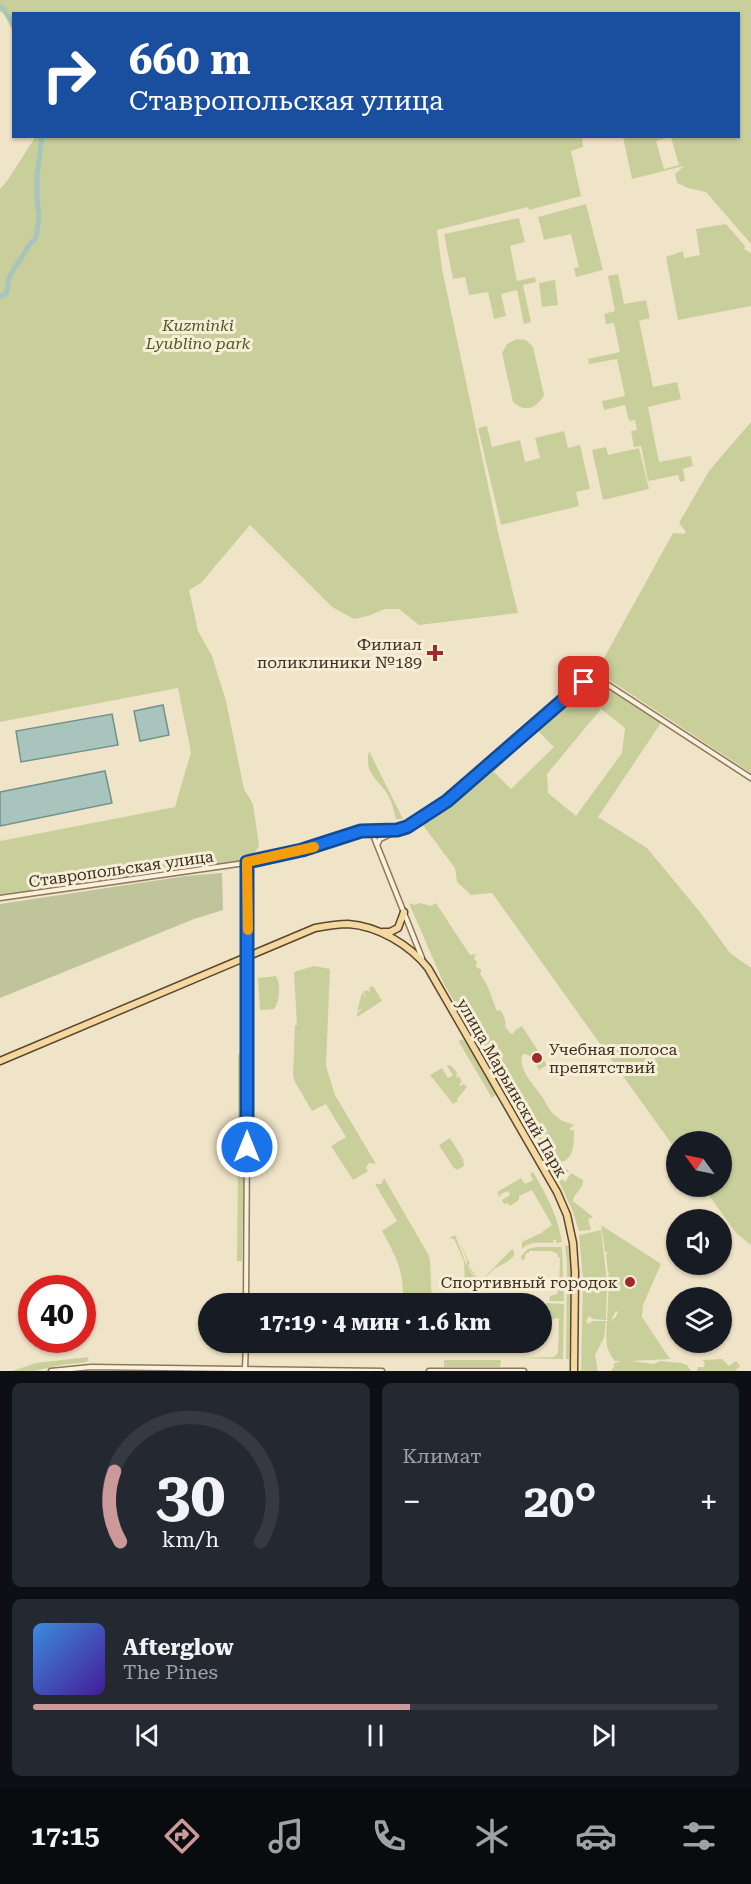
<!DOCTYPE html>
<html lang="ru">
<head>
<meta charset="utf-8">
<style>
  :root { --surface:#171b24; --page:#242831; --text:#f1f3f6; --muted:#9ea1a6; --line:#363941; --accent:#cc999b }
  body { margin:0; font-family:"Roboto Serif",serif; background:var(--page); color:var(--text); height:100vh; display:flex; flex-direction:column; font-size:22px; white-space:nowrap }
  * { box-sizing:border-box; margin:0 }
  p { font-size:20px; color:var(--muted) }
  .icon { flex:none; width:33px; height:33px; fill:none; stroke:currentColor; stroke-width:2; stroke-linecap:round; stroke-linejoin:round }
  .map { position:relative; height:1371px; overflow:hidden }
  .panel { display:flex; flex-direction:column; gap:12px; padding:12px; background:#0d0f14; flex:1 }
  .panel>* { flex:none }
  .hud { position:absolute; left:12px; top:12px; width:728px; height:126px; border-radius:0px; box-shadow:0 2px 4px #0004; background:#1a4fa0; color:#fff; overflow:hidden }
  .needle { width:39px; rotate:303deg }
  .controls { position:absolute; left:666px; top:1131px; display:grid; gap:12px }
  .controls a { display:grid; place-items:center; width:66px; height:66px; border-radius:50%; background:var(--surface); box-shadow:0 2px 4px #0004; font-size:30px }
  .speed { position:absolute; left:18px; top:1275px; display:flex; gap:12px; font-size:30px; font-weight:700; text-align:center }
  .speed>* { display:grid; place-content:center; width:78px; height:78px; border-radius:50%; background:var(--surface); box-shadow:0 2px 4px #0004; line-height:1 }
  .speed .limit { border:9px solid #d22; background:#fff; color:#111 }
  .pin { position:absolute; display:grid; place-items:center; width:51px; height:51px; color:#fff; margin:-26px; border-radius:12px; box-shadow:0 3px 9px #0006 }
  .me { position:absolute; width:66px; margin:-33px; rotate:0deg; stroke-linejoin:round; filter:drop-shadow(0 0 4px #0008) }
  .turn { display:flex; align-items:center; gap:21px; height:126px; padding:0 18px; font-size:27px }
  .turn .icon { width:78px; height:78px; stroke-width:2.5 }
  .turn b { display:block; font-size:42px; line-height:51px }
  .big { font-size:45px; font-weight:700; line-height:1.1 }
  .panel .widget { flex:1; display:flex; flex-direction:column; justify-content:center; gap:9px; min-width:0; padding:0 21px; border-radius:9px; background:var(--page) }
  .panel .dial { align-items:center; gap:0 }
  .dial svg { height:156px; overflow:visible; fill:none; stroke:var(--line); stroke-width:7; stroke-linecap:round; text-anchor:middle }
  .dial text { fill:var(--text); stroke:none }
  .song { display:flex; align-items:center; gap:18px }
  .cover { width:72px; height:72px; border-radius:9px; background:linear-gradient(135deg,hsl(210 70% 55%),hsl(260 70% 35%)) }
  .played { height:6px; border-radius:3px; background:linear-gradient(90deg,var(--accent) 55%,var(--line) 55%) }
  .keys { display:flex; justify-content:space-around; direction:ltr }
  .heat { display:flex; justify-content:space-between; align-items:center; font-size:33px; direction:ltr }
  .panel .tiles { flex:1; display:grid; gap:12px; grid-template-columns:1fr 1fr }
  .widget:last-child { grid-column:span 2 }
  .trip { position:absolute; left:198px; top:1293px; width:354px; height:60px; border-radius:30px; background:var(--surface); box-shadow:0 2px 4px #0004; font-weight:700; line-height:60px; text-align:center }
  .dock { display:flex; height:96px; justify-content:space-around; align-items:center; background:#090b0e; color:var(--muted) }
  .dock .icon { width:42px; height:42px }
  .dock .current { color:var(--accent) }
  .dock b { font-size:27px; color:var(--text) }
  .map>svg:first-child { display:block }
  .green { fill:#c9cf9b; fill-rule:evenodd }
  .cemetery { fill:#bfc49a }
  .water { fill:#a9c4bc; stroke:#6f938a; stroke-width:1.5 }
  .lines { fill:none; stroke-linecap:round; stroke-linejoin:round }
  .river { stroke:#a9c4bc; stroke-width:5 }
  .minor-casing { stroke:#8d765c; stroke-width:7 }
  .major-casing { stroke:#5b4430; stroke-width:9 }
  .minor { stroke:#faf1dc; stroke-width:4 }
  .major { stroke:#f3d9a0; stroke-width:6 }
  .route-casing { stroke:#114b97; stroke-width:15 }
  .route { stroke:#1a73e8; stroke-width:10 }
  .slow { stroke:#f59e0b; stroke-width:10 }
  .poi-dot { fill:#9e2a2b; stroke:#f7eed8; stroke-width:2 }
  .labels { text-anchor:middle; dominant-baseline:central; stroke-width:6; stroke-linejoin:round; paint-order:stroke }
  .park-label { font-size:16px; font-style:italic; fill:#4d5a26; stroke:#f7eed8 }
  .poi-label { font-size:16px; fill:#3d2e20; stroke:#f7eed8; text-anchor:end }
  .street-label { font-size:16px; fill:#3d2e20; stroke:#f7eed8 }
</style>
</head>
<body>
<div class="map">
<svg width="751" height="1371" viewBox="0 0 751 1371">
  <rect width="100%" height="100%" fill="#f0e4c8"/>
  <!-- green -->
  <path class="green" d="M0,0H751V244L706,192L688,188L677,183L675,174L684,166L632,179L623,137H669L656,141L664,169L679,165L671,137L738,136V14H14L13,32L4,13L0,12Z
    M36,136H582L583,147L571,151L581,196L529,210L528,207L437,230L442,269L498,532L518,613L419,625L399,609H385L368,616L354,619L332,607L250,525L201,583L189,590L198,631L212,656L226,701L244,789L253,804L259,846L256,851L246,860L0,896V841L175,807L191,752L178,688L0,722V189L7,181Z
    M586,204L603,270L576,277L574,268L579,267L571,234L544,240L538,217Z
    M519,218L525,242L510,246L517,281L535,277L536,282L523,285L531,322L524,324L517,290L501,294L506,316L494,319L488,292L469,295L465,277L453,279L444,234Z
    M726,224L745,246L744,249L751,253V306L678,320L666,257L683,251L684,258L700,255L696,229Z
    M618,274L624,304L646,300L650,318L639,321L653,387L677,382L681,399L648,407L659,462L691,456L693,466L683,469L685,481L680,482L678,475L648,481L641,446L634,447L631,431L637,430L635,420L629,421L625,405L604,410L602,401L625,396L617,359L589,364L588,359L620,352L614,323L606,324L604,314L615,311L608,276Z
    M555,280L558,305L542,307L539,283Z
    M517,339L526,340L533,347L544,395C536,409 525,413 513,402L502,353L507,344Z
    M751,422V773L608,679L599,667L673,533L684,534L686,532L679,523L709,471Z
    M487,426L492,447L520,440L525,462L540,458L535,438L564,431L568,448L580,445L590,489L576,492L579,506L501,525L478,428Z
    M606,447L608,455L639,448L649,489L603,500L592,450Z
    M588,683L603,684L661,723L598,817L647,848L700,912L730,953L751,968V1245L736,1233L703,1187L722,1186V1142H676V1150L495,897L492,893L471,895L457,882L455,868L422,824L445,811ZM601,709L625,728L622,753L576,816L548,793L547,774ZM537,730L554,747L511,789L494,772Z
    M369,751L403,819H396C394,811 392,802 388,795C377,777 364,775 369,751Z
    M409,903L415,905L420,903L431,906L436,903L470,955L476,954L474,959L477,962L476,967L482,970L480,974L487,985L497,1011L500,1010C503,1014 507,1021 505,1026L510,1033L513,1034L515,1030L522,1026L547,1065L539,1070C535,1063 531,1053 523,1054C516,1068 536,1087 543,1098C547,1105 550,1112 557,1117C562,1122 568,1122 574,1125L569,1129L574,1131C574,1145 574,1162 556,1163L569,1171L567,1174L562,1171L558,1176L565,1182L571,1173L583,1180C584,1189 574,1192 573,1201L593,1217L588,1219L591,1230L579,1231L573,1212L560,1183L444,984Z
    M314,966L330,969L326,1066L335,1095L376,1164L369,1163L366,1168L368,1171L353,1180L331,1146L346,1137L326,1104L312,1111L295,1082L293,1075L295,1025H297L294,972Z
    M276,976C281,984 280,1001 274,1009L260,1010L258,978Z
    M373,986L380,997L378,999L381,998L382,1001L357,1017V1013L364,1008L357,1011L362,993L367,998L363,992L366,990L370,992L369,988Z
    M462,1039L465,1041L495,1091L496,1095L492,1098L459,1042V1041Z
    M245,1050L244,1160V1161L238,1155V1055Z
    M450,1065L457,1072L456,1078L459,1076L462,1082L459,1084L460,1086L464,1084L467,1087L457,1099L458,1101L453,1104L430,1075L442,1068L448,1078L453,1075L447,1066Z
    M450,1138L462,1157L459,1160L463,1158L464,1166L457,1170L453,1167L439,1145Z
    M238,1161L244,1173L242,1261H237Z
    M533,1172C546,1194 558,1216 562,1242L556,1243V1240H553V1243C542,1243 530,1241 522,1249V1242L541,1233L542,1234V1232L552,1225L532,1190L519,1196V1200L510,1206L508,1203L504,1204L502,1200L510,1195L508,1191L501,1194L500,1197L497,1192L521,1178L525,1184L533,1180L530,1174Z
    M384,1178L428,1254L430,1261L432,1303H403C404,1270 397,1259 382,1231L397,1221L375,1184H381Z
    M601,1225L661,1264L643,1305L642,1317L670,1359L631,1361L654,1364L660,1361L681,1363L687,1365L691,1371H611L614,1367L613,1364L620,1361H615C604,1348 606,1337 607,1321L615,1318L618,1312L616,1311L611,1320H607L609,1283L610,1284L608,1274L610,1275L608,1272L606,1254L608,1252H605Z
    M601,1230L607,1282L606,1320L593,1319L589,1316L586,1321L588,1324L593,1321H606L604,1338L595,1355L598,1371H581L583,1280L579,1235Z
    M456,1234L470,1264L468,1266L481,1281L512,1249L514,1252V1256L507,1262L495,1268L481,1282L467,1267L479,1283L477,1286H465L469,1284L465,1283L464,1261L454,1239L449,1238L455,1235L467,1266V1260Z
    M570,1245C572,1283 570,1321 569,1359H566L567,1263L565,1246Z
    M536,1247H562L564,1301H549L550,1296L557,1294L559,1288L560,1258L558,1257V1254L551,1251H529V1253H526L524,1260L521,1259V1256L528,1249Z
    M546,1303L564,1304L563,1359L514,1358L554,1357L558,1353L559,1318L542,1321V1307Z
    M89,1357L87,1362L61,1365L35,1371H12L36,1363Z
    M722,1359L729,1366L736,1361L740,1366L735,1371H697L698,1367H704L705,1365L703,1360Z
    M444,1360H501L500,1367H444Z"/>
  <!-- cemetery -->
  <path class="cemetery" d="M222,873L223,910L194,919L0,998V904L186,876Z"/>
  <!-- water -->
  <path class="water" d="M163,705L169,735L140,741L134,711Z
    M112,714L118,745L21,762L16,731Z
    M105,771L112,803L0,826V792Z"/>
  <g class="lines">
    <!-- river -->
    <path class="river" d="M0,7L3,8L14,26
      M37,196V176L42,136
      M0,297L6,294L8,287V280L15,267L22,257L29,245L36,238L39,216L37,199"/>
    <!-- minor casing -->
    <g class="minor-casing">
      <path id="minor" d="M586,680L596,679L602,680
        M371,830L422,958
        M377,845L380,839L397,831
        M0,898L238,864L302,850L361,831L402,829L447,801L560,703L592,671L596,672L602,681L751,778
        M246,1304L248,975L247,862
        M245,1369L246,1342
        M51,1371L91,1367L382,1371
        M429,1371H524"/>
    </g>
    <!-- major casing -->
    <g class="major-casing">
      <path id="major" d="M383,932H390L398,928L404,912
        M0,1061L315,928C326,926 337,924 348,924C378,926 410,945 428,968L557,1192L567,1215L573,1243L575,1272L574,1371"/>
    </g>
    <!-- minor -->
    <use href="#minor" class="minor"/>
    <!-- major -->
    <use href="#major" class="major"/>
  </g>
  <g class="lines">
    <!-- route casing -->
    <g class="route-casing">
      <path id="route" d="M247,1147V862L302,850L361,831L397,830L407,827L447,801L584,682"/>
    </g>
    <!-- route -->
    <use href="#route" class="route"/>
    <!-- slow -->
    <path class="slow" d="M248,930L247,862L314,847"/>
  </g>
  <!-- markers -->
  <g class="poi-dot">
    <path d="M432 644h6v6h6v6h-6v6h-6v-6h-6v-6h6z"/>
    <circle cx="537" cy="1058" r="6"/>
    <circle cx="630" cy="1282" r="6"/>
  </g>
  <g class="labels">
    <!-- park labels -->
    <g class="park-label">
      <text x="198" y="325">Kuzminki<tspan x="198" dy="18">Lyublino park</tspan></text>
    </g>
    <!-- poi labels -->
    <g class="poi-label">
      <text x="422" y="644">Филиал<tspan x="422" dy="18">поликлиники №189</tspan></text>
      <text x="549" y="1049" text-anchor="start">Учебная полоса<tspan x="549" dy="18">препятствий</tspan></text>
      <text x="618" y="1282">Спортивный городок</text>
    </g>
    <!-- street labels -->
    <g class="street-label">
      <text transform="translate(121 869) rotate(-8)">Ставропольская улица</text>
      <text transform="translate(512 1088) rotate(60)">улица Марьинский Парк</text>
    </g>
  </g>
</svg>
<div class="controls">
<a><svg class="needle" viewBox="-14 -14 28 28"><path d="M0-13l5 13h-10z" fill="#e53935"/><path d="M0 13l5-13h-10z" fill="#9ea1a6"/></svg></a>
<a><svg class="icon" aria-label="sound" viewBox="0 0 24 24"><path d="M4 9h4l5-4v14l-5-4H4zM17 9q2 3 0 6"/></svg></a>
<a><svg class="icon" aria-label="layers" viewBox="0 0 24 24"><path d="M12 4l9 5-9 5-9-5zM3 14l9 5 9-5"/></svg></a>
</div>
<div class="speed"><div class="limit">40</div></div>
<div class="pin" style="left:584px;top:682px;background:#d93025"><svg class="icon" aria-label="arrive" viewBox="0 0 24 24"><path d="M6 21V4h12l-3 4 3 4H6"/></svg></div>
<svg class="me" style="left:247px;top:1147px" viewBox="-20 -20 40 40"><circle r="17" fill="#1a73e8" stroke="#fff" stroke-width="3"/><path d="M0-11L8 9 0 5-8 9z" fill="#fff"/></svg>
<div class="trip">17:19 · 4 мин · 1.6 km</div>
<div class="hud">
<div class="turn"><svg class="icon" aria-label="right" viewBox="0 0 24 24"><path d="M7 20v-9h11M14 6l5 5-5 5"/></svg><div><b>660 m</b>Ставропольская улица</div></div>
</div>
</div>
<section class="panel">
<div class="tiles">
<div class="widget dial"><svg viewBox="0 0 100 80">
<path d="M14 69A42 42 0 1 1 86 69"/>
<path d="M14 69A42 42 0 0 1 11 33" stroke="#cc999b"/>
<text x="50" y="56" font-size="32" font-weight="700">30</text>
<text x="50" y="72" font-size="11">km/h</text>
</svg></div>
<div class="widget"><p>Климат</p>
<div class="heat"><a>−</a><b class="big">20°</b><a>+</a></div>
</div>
<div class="widget">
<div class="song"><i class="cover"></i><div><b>Afterglow</b><p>The Pines</p></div></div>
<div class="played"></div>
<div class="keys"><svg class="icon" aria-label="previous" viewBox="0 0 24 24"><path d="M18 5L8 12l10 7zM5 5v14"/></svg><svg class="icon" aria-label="pause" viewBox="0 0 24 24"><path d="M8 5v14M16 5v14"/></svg><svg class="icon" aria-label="next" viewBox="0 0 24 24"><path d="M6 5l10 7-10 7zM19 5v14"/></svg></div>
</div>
</div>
</section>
<nav class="dock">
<b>17:15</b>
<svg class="icon current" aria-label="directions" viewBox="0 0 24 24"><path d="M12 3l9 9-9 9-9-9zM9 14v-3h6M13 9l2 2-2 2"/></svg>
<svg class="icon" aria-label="music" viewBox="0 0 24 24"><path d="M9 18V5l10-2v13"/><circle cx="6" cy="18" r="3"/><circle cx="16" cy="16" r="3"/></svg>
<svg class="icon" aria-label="phone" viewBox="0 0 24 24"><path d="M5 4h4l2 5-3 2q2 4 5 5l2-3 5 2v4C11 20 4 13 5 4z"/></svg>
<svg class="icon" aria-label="climate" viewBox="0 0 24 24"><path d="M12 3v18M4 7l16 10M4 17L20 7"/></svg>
<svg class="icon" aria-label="car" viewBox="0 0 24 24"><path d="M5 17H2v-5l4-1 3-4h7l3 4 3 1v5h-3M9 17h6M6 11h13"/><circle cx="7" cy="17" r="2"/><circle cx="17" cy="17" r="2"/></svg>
<svg class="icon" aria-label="filters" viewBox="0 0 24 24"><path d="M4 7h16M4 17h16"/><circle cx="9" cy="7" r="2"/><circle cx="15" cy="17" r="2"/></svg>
</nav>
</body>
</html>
